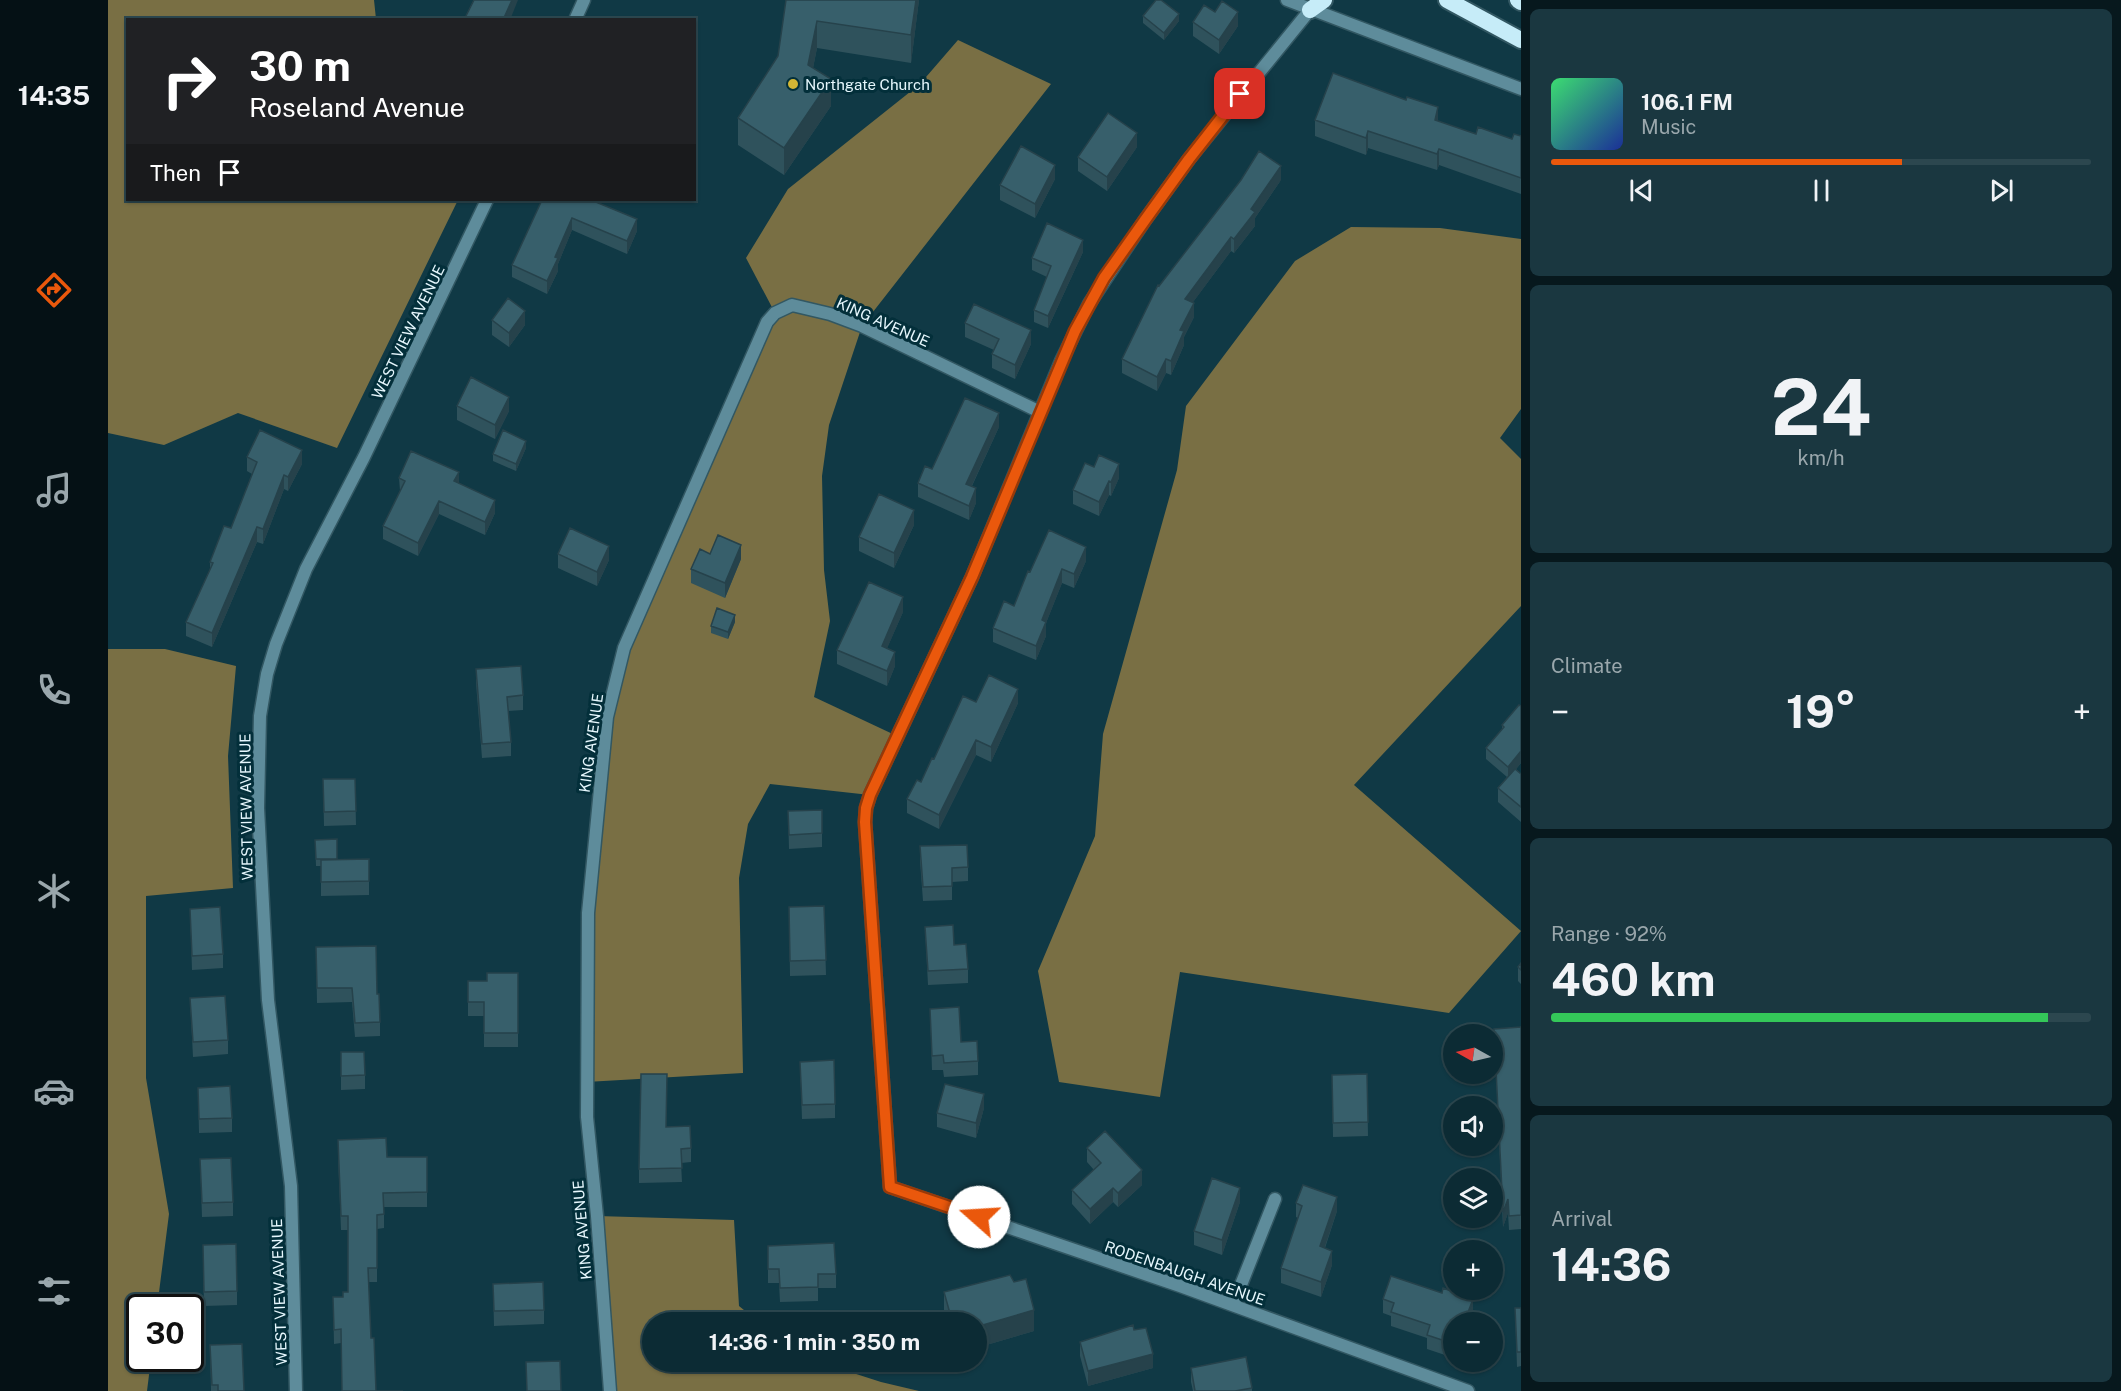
<!DOCTYPE html>
<html lang="en">
<head>
<meta charset="utf-8">
<style>
  :root { --surface:#0c2b34; --page:#1a3740; --text:#f1f3f6; --muted:#9aa7ac; --line:#2c474f; --accent:#ea580c }
  body { margin:0; font-family:"Public Sans",sans-serif; background:var(--page); color:var(--text); height:100vh; display:flex; flex-direction:column; font-size:22px; white-space:nowrap }
  * { box-sizing:border-box; margin:0 }
  p { font-size:20px; color:var(--muted) }
  .icon { flex:none; width:33px; height:33px; fill:none; stroke:currentColor; stroke-width:2; stroke-linecap:round; stroke-linejoin:round }
  .map { position:relative; flex:1; overflow:hidden }
  .sheet { display:flex; flex-direction:column; gap:9px; padding:9px; background:#07181d; width:600px }
  .sheet>* { flex:none }
  .guide { position:absolute; left:18px; top:18px; width:570px; height:183px; border-radius:0px; box-shadow:0 2px 4px #0004,0 0 0 2px var(--line); background:#202124; color:#fff; overflow:hidden }
  .needle { width:39px; rotate:278deg }
  .buttons { position:absolute; left:1335px; top:1024px; display:grid; gap:12px }
  .buttons a { display:grid; place-items:center; width:60px; height:60px; border-radius:50%; background:var(--surface); box-shadow:0 2px 4px #0004,0 0 0 2px var(--line); font-size:30px }
  .speed { position:absolute; left:18px; top:1294px; display:flex; gap:12px; font-size:30px; font-weight:700; text-align:center }
  .speed>* { display:grid; place-content:center; width:78px; height:78px; border-radius:50%; background:var(--surface); box-shadow:0 2px 4px #0004,0 0 0 2px var(--line); line-height:1 }
  .speed .limit { border:3px solid #111; border-radius:9px; background:#fff; color:#111 }
  .pin { position:absolute; display:grid; place-items:center; width:51px; height:51px; color:#fff; margin:-26px; border-radius:12px; box-shadow:0 3px 9px #0006 }
  .me { position:absolute; width:66px; margin:-33px; rotate:289deg; stroke-linejoin:round; filter:drop-shadow(0 0 4px #0008) }
  .turn { display:flex; align-items:center; gap:21px; height:126px; padding:0 24px; font-size:27px }
  .turn .icon { width:78px; height:78px; stroke-width:2.5 }
  .turn b { display:block; font-size:42px; line-height:51px }
  .then { display:flex; align-items:center; height:57px; padding:0 24px; background:#0003; gap:12px; font-size:22px }
  .big { font-size:45px; font-weight:700; line-height:1.1 }
  .sheet .widget { flex:1; display:flex; flex-direction:column; justify-content:center; gap:9px; min-width:0; padding:0 21px; border-radius:9px; background:var(--page) }
  .sheet .dial { align-items:center; gap:0 }
  .dial b { font-size:78px; line-height:1 }
  .song { display:flex; align-items:center; gap:18px }
  .cover { width:72px; height:72px; border-radius:9px; background:linear-gradient(135deg,hsl(140 70% 55%),hsl(230 70% 35%)) }
  .played { height:6px; border-radius:3px; background:linear-gradient(90deg,var(--accent) 65%,var(--line) 65%) }
  .keys { display:flex; justify-content:space-around; direction:ltr }
  .heat { display:flex; justify-content:space-between; align-items:center; font-size:33px; direction:ltr }
  .charge { height:9px; border-radius:4px; background:linear-gradient(90deg,#34c759 92%,var(--line) 0) }
  .trip { position:absolute; left:534px; top:1312px; width:345px; height:60px; border-radius:30px; background:var(--surface); box-shadow:0 2px 4px #0004,0 0 0 2px var(--line); font-weight:700; line-height:60px; text-align:center }
  main { display:flex; flex:1; min-height:0 }
  .menu { display:flex; flex-direction:column; width:108px; justify-content:space-around; align-items:center; background:#051115; color:var(--muted) }
  .menu .icon { width:42px; height:42px }
  .menu .on { color:var(--accent) }
  .menu b { font-size:27px; color:var(--text) }
  .map>svg:first-child { display:block }
  .forest { fill:#796f44 }
  .lines { fill:none; stroke-linecap:round; stroke-linejoin:round }
  .minor-casing { stroke:#325762; stroke-width:15 }
  .tertiary-casing { stroke:#325762; stroke-width:15 }
  .trunk-casing { stroke:#325762; stroke-width:20 }
  .minor { stroke:#5e8c9b; stroke-width:12 }
  .tertiary { stroke:#5e8c9b; stroke-width:12 }
  .trunk { stroke:#c6ecf8; stroke-width:16 }
  .wall { fill:#2f525c }
  .shaded-wall { fill:#26424b }
  .building { fill:#375f6b; stroke:#26424b; stroke-width:1.5 }
  .route-casing { stroke:#983908; stroke-width:15 }
  .route { stroke:#ea580c; stroke-width:10 }
  .poi-dot { fill:#d3b635; stroke:#032f3a; stroke-width:2 }
  .labels { text-anchor:middle; dominant-baseline:central; stroke-width:6; stroke-linejoin:round; paint-order:stroke }
  .poi-label { font-size:15px; fill:#e6f7fd; stroke:#032f3a; text-anchor:start }
  .street-label { font-size:15px; fill:#e6f7fd; stroke:#032f3a }
</style>
</head>
<body>
<main>
<nav class="menu">
<b>14:35</b>
<svg class="icon on" aria-label="directions" viewBox="0 0 24 24"><path d="M12 3l9 9-9 9-9-9zM9 14v-3h6M13 9l2 2-2 2"/></svg>
<svg class="icon" aria-label="music" viewBox="0 0 24 24"><path d="M9 18V5l10-2v13"/><circle cx="6" cy="18" r="3"/><circle cx="16" cy="16" r="3"/></svg>
<svg class="icon" aria-label="phone" viewBox="0 0 24 24"><path d="M5 4h4l2 5-3 2q2 4 5 5l2-3 5 2v4C11 20 4 13 5 4z"/></svg>
<svg class="icon" aria-label="climate" viewBox="0 0 24 24"><path d="M12 3v18M4 7l16 10M4 17L20 7"/></svg>
<svg class="icon" aria-label="car" viewBox="0 0 24 24"><path d="M5 17H2v-5l4-1 3-4h7l3 4 3 1v5h-3M9 17h6M6 11h13"/><circle cx="7" cy="17" r="2"/><circle cx="17" cy="17" r="2"/></svg>
<svg class="icon" aria-label="filters" viewBox="0 0 24 24"><path d="M4 7h16M4 17h16"/><circle cx="9" cy="7" r="2"/><circle cx="15" cy="17" r="2"/></svg>
</nav>
<div class="map">
<svg width="1413" height="1391" viewBox="0 0 1413 1391">
  <rect width="100%" height="100%" fill="#103945"/>
  <!-- forest -->
  <path class="forest" d="M0,0H266L268,19L20,20V200H350L229,448L130,413L56,445L0,433Z
    M850,40L943,84L754,326L721,425L714,476L716,570L722,621L706,697L789,736L762,795L662,784L640,824L631,878L635,1073L478,1082L488,821L516,648L667,313L638,258L680,189L812,84Z
    M1243,227L1332,228L1413,239V409L1392,438L1413,459V606L1246,785L1413,931L1341,1013L1072,972L1052,1097L951,1082L930,971L987,836L995,734L1069,470L1078,406L1187,261Z
    M0,649H57L128,666L120,756L125,888L38,896V1078L61,1214L49,1308H32V1359H43L39,1391H0Z
    M489,1216L626,1220L631,1306L652,1323H544V1362H711L773,1382L811,1391H502Z"/>
  <g class="lines">
    <!-- minor casing -->
    <g class="minor-casing">
      <path id="minor" d="M1202,10L1081,159L1037,220L981,304L953,361L864,577L762,795L758,808L757,822L782,1187L1072,1286L1360,1391
        M1125,1305L1167,1199
        M502,1391L489,1216L479,1117L480,913L499,717L516,648L659,322L667,313L684,305L722,314L754,326L932,412"/>
    </g>
    <!-- tertiary casing -->
    <g class="tertiary-casing">
      <path id="tertiary" d="M1179,0L1413,89
        M467,20L476,0
        M188,1391L183,1186L160,1000L150,808L152,716L159,674L168,644L198,569L256,457L379,200"/>
    </g>
    <!-- trunk casing -->
    <g class="trunk-casing">
      <path id="trunk" d="M1339,0L1413,40
        M1410,0L1413,2
        M1202,10L1216,0"/>
    </g>
    <!-- minor -->
    <use href="#minor" class="minor"/>
    <!-- tertiary -->
    <use href="#tertiary" class="tertiary"/>
    <!-- trunk -->
    <use href="#trunk" class="trunk"/>
  </g>
  <!-- wall -->
  <path class="wall" d="M678,0H811L803,63L709,48L705,68L723,106L676,175L630,145V118L670,56Z
    M1107,12L1130,26L1111,54L1085,36V22Z
    M1035,16L1071,21L1056,40L1035,23Z
    M1207,120L1330,121L1368,134L1404,139L1413,136V194L1331,165L1329,170L1260,148L1258,155L1207,136Z
    M1029,147L999,191L970,171V157Z
    M947,179L927,218L892,200V185Z
    M1173,180L1147,218V226L1126,253L1123,251L1085,302L1086,317L1076,337V345L1063,375L1058,373L1049,391L1014,373V359L1051,286Z
    M434,200L529,231L519,254L464,230L450,264V271L439,294L404,277V265Z
    M975,252L940,328L926,322V310L939,277L924,270V258Z
    M384,320L417,325L401,347L384,335Z
    M857,323L923,344L907,379L884,368V354L886,350L857,337Z
    M349,406L401,411L387,439L349,420Z
    M891,427L864,486L868,503L861,520L810,497V483L824,469Z
    M418,448L408,471L385,461V454Z
    M139,457L194,464L180,491L176,489L155,544L149,542L104,647L78,636V622L102,570V562L123,528L144,474L139,471Z
    M986,467L1011,478L1003,496L1001,495L991,516L965,504V490Z
    M291,478L351,483L387,513L377,535L331,514L310,556L275,539V526L292,491Z
    M806,525L786,568L751,551V537Z
    M450,554L501,560L489,586L450,568Z
    M602,554L633,559L617,598L583,583V569Z
    M978,561L966,588L954,583L938,623V636L928,660L885,642V628L906,606L922,572Z
    M795,612L779,648L787,666L779,686L729,664V650Z
    M627,622L620,639L603,633V626Z
    M368,669L415,695V710L400,711L403,742V756L374,758L368,683Z
    M868,702L910,703L883,762L868,755L831,829L799,813V799L813,782L826,759Z
    M1413,706V763L1408,769L1413,774V822L1390,802V788L1399,777L1378,759V748L1394,730V725Z
    M215,779H247L248,825L216,826Z
    M680,811L714,833V847L681,849Z
    M229,839V860L261,859V895L213,896V866H208L207,840Z
    M812,846L860,867V881L844,882V900L815,901L812,861Z
    M716,906L718,975L682,976L681,907Z
    M82,909L115,954V968L84,970Z
    M817,927L846,945L860,969V983L820,985Z
    M208,947L269,994L272,1022V1036L247,1037L244,1002L209,1003Z
    M1413,963V984L1410,981V967Z
    M410,973V1047H376V1016H360V981H379Z
    M82,998L120,1040V1054L85,1057Z
    M822,1009L870,1061V1075L836,1077L835,1070H824Z
    M1413,1027V1229L1401,1230L1400,1213L1395,1227L1386,1029Z
    M233,1052L257,1075V1089L233,1090Z
    M692,1062L727,1104V1118L694,1119Z
    M1259,1074L1260,1136L1225,1137L1224,1075Z
    M90,1088L124,1118V1132L91,1133Z
    M876,1108L868,1138L829,1127V1113Z
    M558,1127L583,1148V1162L573,1163L574,1182L531,1183V1169Z
    M979,1148L1034,1185L1010,1207L1005,1202L982,1224L964,1204V1190L986,1170L979,1162Z
    M230,1155L279,1157H319V1207H276V1228L269,1229V1282H261L234,1391L233,1343L226,1344L225,1297H235L240,1292V1230H233Z
    M92,1159L125,1202V1216L94,1217Z
    M1132,1202L1114,1255L1086,1245V1231Z
    M1188,1203L1229,1211L1217,1248L1224,1265L1213,1297L1173,1283V1268L1190,1218L1188,1217Z
    M660,1246L728,1274V1288H710V1301L672,1302L671,1283H660Z
    M95,1260L129,1291V1305L96,1306Z
    M385,1284L436,1310V1324L386,1326Z
    M836,1292L926,1331L868,1348V1323H838L836,1313Z
    M1334,1293L1365,1313L1361,1323H1346V1358L1319,1349V1338L1283,1326V1316L1275,1313V1299Z
    M1407,1308H1413V1366L1409,1367Z
    M1026,1330L1045,1368L980,1386L972,1356V1342Z
    M102,1345L136,1391H103Z
    M1083,1368L1144,1388V1391H1085L1083,1382Z"/>
  <!-- shaded-wall -->
  <path class="shaded-wall" d="M404,0H410L402,20H395Z
    M808,0H811L803,63V35Z
    M1130,12V26L1111,54V40Z
    M1071,14V21L1056,40V33Z
    M709,21V48L700,93V65Z
    M723,79V106L676,175V148Z
    M1330,107V124L1327,120Z
    M1260,131V148L1258,155V138Z
    M1029,133V147L999,191V177Z
    M1331,149V165L1329,170V154Z
    M947,165V179L927,218V204Z
    M1173,166V180L1147,218V226L1126,253V239L1143,209Z
    M464,218V230L450,264V271L439,294V281L447,257Z
    M529,219V231L519,254V241Z
    M1123,237V251L1077,313V299Z
    M975,240V252L940,328V316Z
    M1086,303V317L1076,337V345L1063,375V361L1072,330Z
    M417,311V325L401,347V333Z
    M923,330V344L907,379V365Z
    M1058,359V373L1049,391V377Z
    M401,397V411L387,439V425Z
    M891,413V427L858,498V484Z
    M418,441V448L408,471V464Z
    M194,450V464L180,491V477Z
    M1011,464V478L1003,496V482Z
    M351,472V485L346,481Z
    M176,475V489L155,544V529Z
    M1001,481V495L991,516V502Z
    M868,488V503L861,520V506Z
    M387,500V513L377,535V522Z
    M331,501V514L310,556V543Z
    M806,510V525L786,568V553Z
    M149,527V542L104,647V633Z
    M633,545V559L617,598V583Z
    M501,546V560L489,586V572Z
    M978,547V561L966,588V574Z
    M954,569V583L938,623V636L928,660V646L934,620Z
    M795,597V612L774,660V646Z
    M627,615V622L620,639V632Z
    M787,652V666L779,686V671Z
    M910,689V703L883,762V747Z
    M868,740V755L831,829V815Z
    M1413,751V763L1400,779V767Z
    M876,1094V1108L868,1138V1123Z
    M1034,1170V1185L1010,1207V1193Z
    M1005,1188V1202L982,1224V1209Z
    M1132,1188V1202L1114,1255V1240Z
    M1229,1197V1211L1212,1261V1246Z
    M1400,1199V1213L1395,1227V1212Z
    M1224,1251V1265L1213,1297V1282Z
    M1365,1299V1313L1361,1323H1356Z
    M926,1310V1331L868,1348V1327Z
    M849,1315V1323H843V1317Z
    M1045,1354V1368L980,1386V1371Z"/>
  <!-- building -->
  <path class="building" d="M366,0H404L395,20H356Z
    M678,0H808L803,35L709,21L700,65L723,79L676,148L630,118L670,56Z
    M1048,0H1053L1071,14L1056,33L1035,16Z
    M1114,1L1130,12L1111,40L1085,22L1096,5L1107,12Z
    M1225,73L1298,100L1299,97L1330,107L1327,120L1368,134L1370,127L1404,139L1406,134L1413,136V178L1331,149L1329,154L1260,131L1258,138L1207,120Z
    M1000,113L1029,133L999,177L970,157Z
    M913,146L947,165L927,204L892,185Z
    M1151,151L1173,166L1143,209L1147,212L1126,239L1123,237L1077,299L1086,303L1072,330L1076,331L1063,361L1058,359L1049,377L1014,359L1050,285L1051,286L1133,180Z
    M434,200H483L529,219L519,241L464,218L447,257L450,258L439,281L404,265Z
    M939,223L975,240L940,316L926,310L943,266L924,258Z
    M400,298L417,311L401,333L384,320Z
    M866,304L923,330L907,365L884,354L891,339L857,323Z
    M363,377L401,397L387,425L349,406Z
    M857,398L891,413L858,484L868,488L861,506L810,483L817,466L824,469Z
    M152,430L194,450L180,477L176,475L155,529L149,527L104,633L78,622L105,563L102,562L116,526L123,528L149,462L139,457Z
    M395,430L418,441L408,464L385,454Z
    M303,451L351,472L346,481L387,500L377,522L331,501L310,543L275,526L297,481L291,478Z
    M991,455L1011,464L1003,482L1001,481L991,502L965,490L977,463L986,467Z
    M771,494L806,510L786,553L751,537Z
    M462,528L501,546L489,572L450,554Z
    M941,530L978,547L966,574L954,569L934,620L938,622L928,646L885,628L896,601L906,606L920,571L922,572Z
    M610,535L633,545L617,583L583,569L592,549L602,554Z
    M761,582L795,597L774,646L787,652L779,671L729,650Z
    M609,608L627,615L620,632L603,626Z
    M413,666L415,695L399,697L403,742L374,744L368,669Z
    M881,675L910,689L883,747L868,740L831,815L799,799L809,780L813,782L824,758L826,759L855,696L868,702Z
    M1411,705L1413,706V751L1400,767L1378,748L1396,727L1394,725Z
    M1407,769L1413,774V807L1390,788Z
    M215,779H247L248,811L216,812Z
    M714,810V833L681,835L680,811Z
    M229,839V859H208L207,840Z
    M859,845L860,867L844,868V886L815,887L812,846Z
    M261,859V881L213,882V860Z
    M716,906L718,960L682,961L681,907Z
    M112,907L115,954L84,956L82,909Z
    M845,925L846,945L858,944L860,969L820,971L817,927Z
    M268,946L269,994H271L272,1022L247,1023L244,988H209L208,947Z
    M1413,963V970L1410,967Z
    M379,973H410V1033H376V1002H360V981H379Z
    M117,996L120,1040L85,1042L82,998Z
    M851,1007L853,1042L869,1041L870,1061L836,1063L835,1055L824,1056L822,1009Z
    M1413,1027V1215L1401,1216L1400,1199L1395,1212L1386,1029Z
    M233,1052H256L257,1075L233,1076Z
    M726,1060L727,1104L694,1105L692,1062Z
    M533,1074H559L558,1127L582,1126L583,1148L573,1149L574,1168L531,1169Z
    M1259,1074L1260,1122L1225,1123L1224,1075Z
    M837,1084L876,1094L868,1123L829,1113Z
    M122,1086L124,1118L91,1119L90,1088Z
    M997,1131L1034,1170L1010,1193L1005,1188L982,1209L964,1190L993,1163L979,1148Z
    M278,1138L279,1157H319V1192L275,1193L276,1214L269,1215V1268H260L263,1338H266L268,1391H295H234L233,1329L226,1330L225,1297H235V1292H240V1216H233L230,1140Z
    M123,1158L125,1202L94,1203L92,1159Z
    M1104,1178L1132,1188L1114,1240L1086,1231Z
    M1195,1185L1229,1197L1212,1246L1224,1251L1213,1282L1173,1268L1194,1206L1188,1203Z
    M726,1243L728,1274H710V1287L672,1288L671,1269H660V1246Z
    M128,1244L129,1291L96,1292L95,1245Z
    M902,1275L906,1282L918,1279L926,1310L868,1327V1323H850L849,1315L843,1317L836,1292Z
    M1283,1276L1334,1293L1335,1288L1365,1299L1356,1323H1346V1344L1319,1335L1322,1325L1283,1312L1286,1303L1275,1299Z
    M435,1282L436,1310L386,1311L385,1284Z
    M1407,1308H1413V1352H1409Z
    M1025,1325L1026,1330L1038,1328L1045,1354L980,1371L972,1342Z
    M134,1344L136,1391H110V1385H104L102,1345Z
    M1138,1357L1144,1388L1127,1391H1087L1083,1368Z
    M452,1361L453,1391H419L418,1362Z"/>
  <g class="lines">
    <!-- route casing -->
    <g class="route-casing">
      <path id="route" d="M871,1217L782,1187L757,822L758,808L762,795L864,577L967,331L996,278L1037,220L1081,159L1132,94"/>
    </g>
    <!-- route -->
    <use href="#route" class="route"/>
  </g>
  <!-- markers -->
  <circle class="poi-dot" cx="685" cy="84" r="6"/>
  <g class="labels">
    <!-- poi labels -->
    <g class="poi-label">
      <text x="697" y="84">Northgate Church</text>
    </g>
    <!-- street labels -->
    <g class="street-label">
      <text transform="translate(775 322) rotate(24)">KING AVENUE</text>
      <text transform="translate(300 332) rotate(-64)">WEST VIEW AVENUE</text>
      <text transform="translate(483 743) rotate(-82)">KING AVENUE</text>
      <text transform="translate(138 807) rotate(-91)">WEST VIEW AVENUE</text>
      <text transform="translate(474 1230) rotate(-95)">KING AVENUE</text>
      <text transform="translate(1077 1273) rotate(19)">RODENBAUGH AVENUE</text>
      <text transform="translate(171 1292) rotate(-92)">WEST VIEW AVENUE</text>
    </g>
  </g>
</svg>
<div class="buttons">
<a><svg class="needle" viewBox="-14 -14 28 28"><path d="M0-13l5 13h-10z" fill="#e53935"/><path d="M0 13l5-13h-10z" fill="#9aa7ac"/></svg></a>
<a><svg class="icon" aria-label="sound" viewBox="0 0 24 24"><path d="M4 9h4l5-4v14l-5-4H4zM17 9q2 3 0 6"/></svg></a>
<a><svg class="icon" aria-label="layers" viewBox="0 0 24 24"><path d="M12 4l9 5-9 5-9-5zM3 14l9 5 9-5"/></svg></a>
<a>+</a>
<a>−</a>
</div>
<div class="speed"><div class="limit">30</div></div>
<div class="pin" style="left:1132px;top:94px;background:#d93025"><svg class="icon" aria-label="arrive" viewBox="0 0 24 24"><path d="M6 21V4h12l-3 4 3 4H6"/></svg></div>
<svg class="me" style="left:871px;top:1217px" viewBox="-20 -20 40 40"><circle r="19" fill="#fff"/><path d="M0-13L10 11 0 6-10 11z" fill="#ea580c"/></svg>
<div class="trip">14:36 · 1 min · 350 m</div>
<div class="guide">
<div class="turn"><svg class="icon" aria-label="right" viewBox="0 0 24 24"><path d="M7 20v-9h11M14 6l5 5-5 5"/></svg><div><b>30 m</b>Roseland Avenue</div></div>
<div class="then">Then<svg class="icon" aria-label="arrive" viewBox="0 0 24 24"><path d="M6 21V4h12l-3 4 3 4H6"/></svg></div>
</div>
</div>
<section class="sheet">
<div class="widget">
<div class="song"><i class="cover"></i><div><b>106.1 FM</b><p>Music</p></div></div>
<div class="played"></div>
<div class="keys"><svg class="icon" aria-label="previous" viewBox="0 0 24 24"><path d="M18 5L8 12l10 7zM5 5v14"/></svg><svg class="icon" aria-label="pause" viewBox="0 0 24 24"><path d="M8 5v14M16 5v14"/></svg><svg class="icon" aria-label="next" viewBox="0 0 24 24"><path d="M6 5l10 7-10 7zM19 5v14"/></svg></div>
</div>
<div class="widget dial"><b>24</b><p>km/h</p></div>
<div class="widget"><p>Climate</p>
<div class="heat"><a>−</a><b class="big">19°</b><a>+</a></div>
</div>
<div class="widget"><p>Range · 92%</p><b class="big">460 km</b><div class="charge"></div></div>
<div class="widget"><p>Arrival</p><b class="big">14:36</b></div>
</section>
</main>
</body>
</html>
